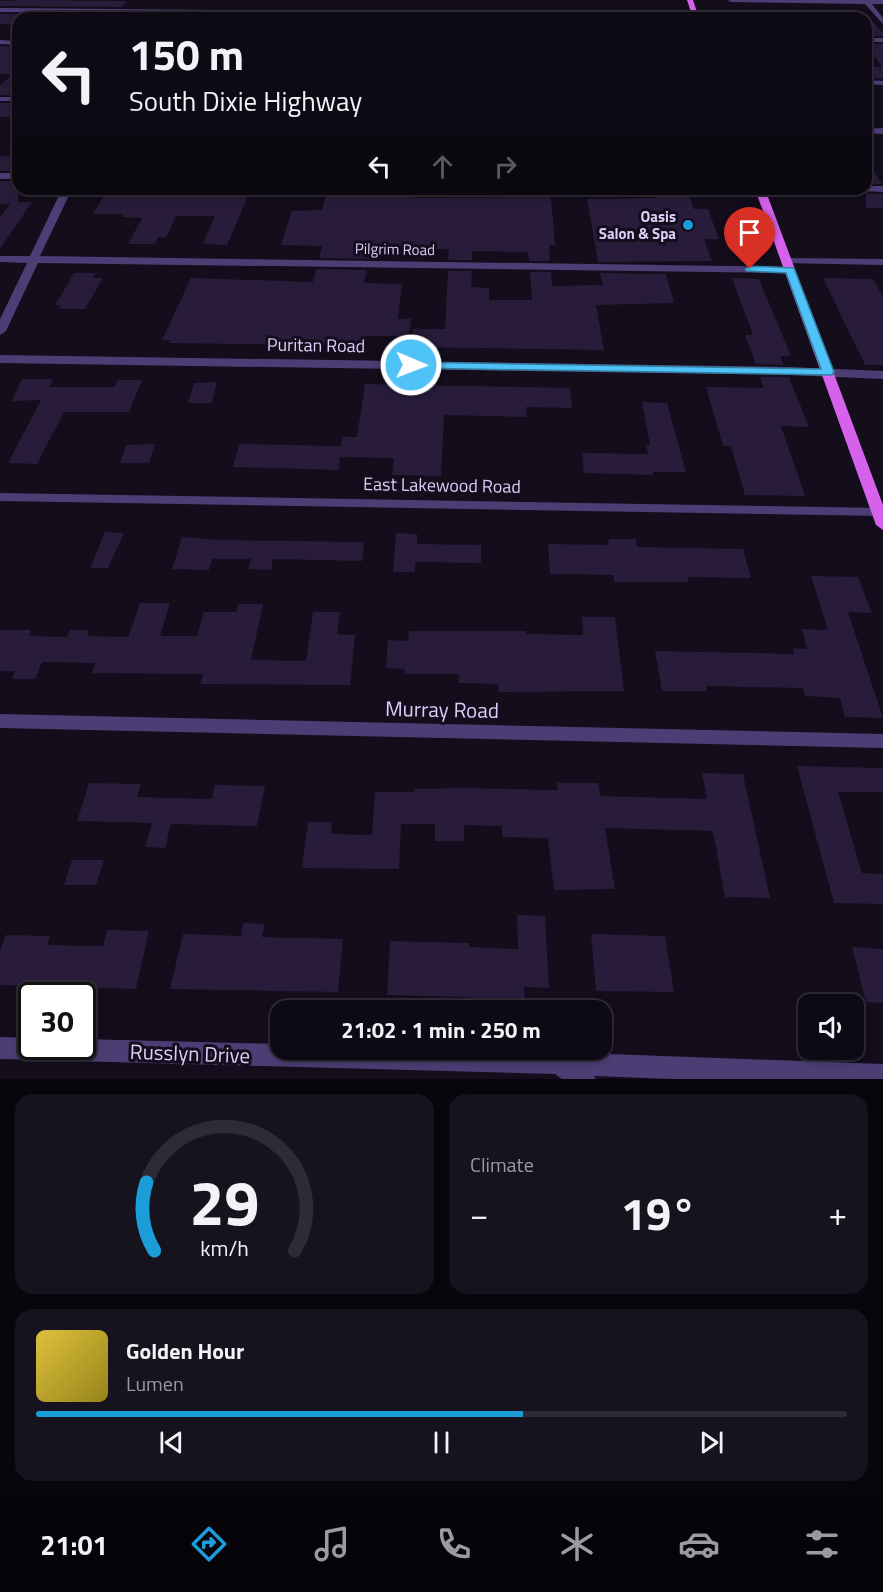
<!DOCTYPE html>
<html lang="en">
<head>
<meta charset="utf-8">
<style>
  :root { --surface:#0e0a15; --page:#17131e; --text:#f1f3f6; --muted:#9b9aa0; --line:#2e2b34; --accent:#1a9dd9 }
  body { margin:0; font-family:"Titillium Web",sans-serif; background:var(--page); color:var(--text); height:100vh; display:flex; flex-direction:column; font-size:22px; white-space:nowrap }
  * { box-sizing:border-box; margin:0 }
  p { font-size:20px; color:var(--muted) }
  .icon { flex:none; width:33px; height:33px; fill:none; stroke:currentColor; stroke-width:2; stroke-linecap:round; stroke-linejoin:round }
  .map { position:relative; height:1079px; overflow:hidden }
  .sheet { display:flex; flex-direction:column; gap:15px; padding:15px; background:#08060c; flex:1 }
  .sheet>* { flex:none }
  .hud { position:absolute; left:12px; top:12px; width:860px; height:183px; border-radius:18px; box-shadow:0 3px 9px #0003,0 0 0 2px var(--line); background:#0e0a15; color:var(--text); overflow:hidden }
  .fabs { position:absolute; left:798px; top:994px; display:grid; gap:12px }
  .fabs a { display:grid; place-items:center; width:66px; height:66px; border-radius:12px; background:var(--surface); box-shadow:0 3px 9px #0003,0 0 0 2px var(--line); font-size:30px }
  .speed { position:absolute; left:18px; top:982px; display:flex; gap:12px; font-size:30px; font-weight:700; text-align:center }
  .speed>* { display:grid; place-content:center; width:78px; height:78px; border-radius:50%; background:var(--surface); box-shadow:0 3px 9px #0003,0 0 0 2px var(--line); line-height:1 }
  .speed .limit { border:3px solid #111; border-radius:9px; background:#fff; color:#111 }
  .pin { position:absolute; display:grid; place-items:center; width:51px; height:51px; color:#fff; margin:-62px -26px; border-radius:50% 50% 50% 0; rotate:-45deg; box-shadow:0 0 6px #0007 }
  .pin .icon { rotate:45deg }
  .me { position:absolute; width:66px; margin:-33px; rotate:91deg; stroke-linejoin:round; filter:drop-shadow(0 0 4px #0008) }
  .turn { display:flex; align-items:center; gap:21px; height:126px; padding:0 18px; font-size:27px }
  .turn .icon { width:78px; height:78px; stroke-width:2.5 }
  .turn b { display:block; font-size:42px; line-height:51px }
  .lanes { display:flex; align-items:center; height:57px; padding:0 18px; background:#0003; justify-content:center; gap:30px; direction:ltr }
  .lanes .off { opacity:.35 }
  .big { font-size:45px; font-weight:700; line-height:1.1 }
  .sheet .tile { flex:1; display:flex; flex-direction:column; justify-content:center; gap:9px; min-width:0; padding:0 21px; border-radius:18px; background:var(--page) }
  .sheet .dial { align-items:center; gap:0 }
  .dial svg { height:156px; overflow:visible; fill:none; stroke:var(--line); stroke-width:7; stroke-linecap:round; text-anchor:middle }
  .dial text { fill:var(--text); stroke:none }
  .song { display:flex; align-items:center; gap:18px }
  .cover { width:72px; height:72px; border-radius:9px; background:linear-gradient(135deg,hsl(50 70% 55%),hsl(50 70% 35%)) }
  .played { height:6px; border-radius:3px; background:linear-gradient(90deg,var(--accent) 60%,var(--line) 60%) }
  .keys { display:flex; justify-content:space-around; direction:ltr }
  .heat { display:flex; justify-content:space-between; align-items:center; font-size:33px; direction:ltr }
  .sheet .tiles { flex:1; display:grid; gap:15px; grid-template-columns:1fr 1fr }
  .tile:last-child { grid-column:span 2 }
  .trip { position:absolute; left:270px; top:1000px; width:342px; height:60px; border-radius:18px; background:var(--surface); box-shadow:0 3px 9px #0003,0 0 0 2px var(--line); font-weight:700; line-height:60px; text-align:center }
  .tabs { display:flex; height:96px; justify-content:space-around; align-items:center; background:#060408; color:var(--muted) }
  .tabs .icon { width:42px; height:42px }
  .tabs .active { color:var(--accent) }
  .tabs b { font-size:27px; color:var(--text) }
  .map>svg:first-child { display:block }
  .building { fill:#281c3a }
  .lines { fill:none; stroke-linecap:round; stroke-linejoin:round }
  .minor { fill:#4c3e75; fill-rule:evenodd }
  .major { fill:#d662ec; fill-rule:evenodd }
  .route { fill:#4fc3f7; stroke:#337fa1; stroke-width:1.5 }
  .poi-dot { fill:#1a9dd9; stroke:#130d1c; stroke-width:2 }
  .labels { text-anchor:middle; dominant-baseline:central; stroke-width:6; stroke-linejoin:round; paint-order:stroke }
  .far-poi-label { font-size:15px; font-weight:bold; fill:#dccef9; stroke:#130d1c; text-anchor:end }
  .far-street-label { font-size:15px; fill:#dccef9; stroke:#130d1c }
  .street-label { font-size:18px; fill:#dccef9; stroke:#130d1c }
  .near-street-label { font-size:21px; fill:#dccef9; stroke:#130d1c }
</style>
</head>
<body>
<div class="map">
<svg width="883" height="1079" viewBox="0 0 883 1079">
  <rect width="100%" height="100%" fill="#130d1c"/>
  <!-- building -->
  <path class="building" d="M0,1L22,0L127,1L122,7L0,6Z
    M0,14L115,15L112,18H18V24H0Z
    M866,14L883,33V36H866Z
    M866,44H883V79L866,78V67H882Z
    M0,46L18,47V95H0V86L12,74H0Z
    M0,103H18V117H0Z
    M0,156L18,157V171H0Z
    M866,160L882,184H866Z
    M0,181H18V202H32L0,249V217L10,204H0Z
    M107,191L224,193L223,195L248,196L227,245L203,244L215,216H176L166,238L158,237L155,244H128L142,218L122,217L123,214H93Z
    M654,191L688,192L694,209H708L719,239H704L712,261L598,262L587,199L656,198Z
    M866,193L883,194V208H866Z
    M326,195L415,196V198L551,197L555,245H549L550,261H529L528,252L472,251V260H448L449,249H371L369,259L319,258L322,246L281,245L292,211L322,210Z
    M316,269L367,270L364,283L402,284L398,319H411L409,336H366L364,346L169,343L170,340H162L191,278L313,282Z
    M448,271H472L471,287L489,288V300H532L530,272H551L552,286L603,285L600,273L666,274L674,303L596,305L604,350L411,347L413,329H445Z
    M74,273H96L93,278H103L85,309H58L61,305H55Z
    M732,278L759,279L791,356H780L784,365L756,364L745,335H753Z
    M823,278L873,279L883,297V365H865Z
    M760,377H789L809,427L781,426L805,496L745,495L731,446H723L706,387L764,388Z
    M22,379H53L49,387H114L118,380H142L129,412H64L37,464L8,463L41,400L12,401Z
    M217,382L212,403H188L194,383Z
    M365,384L570,388L572,408L526,407L527,417L444,415L441,476L392,475L394,458L340,457L339,470L233,467L239,444L341,446L343,437H357Z
    M642,402L667,403L686,472H653V475L584,473L582,453L648,454L646,445H650Z
    M155,444L149,463H120L126,445Z
    M105,532L124,533L108,568H90Z
    M396,533L417,534V544L481,545V563L415,562V572H393Z
    M182,537L217,540L364,542L362,561L273,559L271,570L248,569L251,559H212L209,570L172,569Z
    M608,539H636L637,547L743,549L751,578L687,577L689,582H614V575L550,574L548,544L609,545Z
    M811,576L858,577L872,613L848,612L883,718L845,717L840,698L805,696L803,688L706,686L707,691H662L655,651L794,654L793,648L807,649L802,629L828,630Z
    M140,603H170L160,636H197L204,612H236L238,604H263L251,660L306,661L313,612H340L337,634L355,635L350,685L200,684L203,674L92,673L95,663L42,662L35,679H12L15,671H0V630H31L29,636L67,637L70,630H89L87,636L128,637Z
    M582,617H615L624,691L499,692L498,684L459,683V674H404L405,669L386,668L388,640L408,641L409,631H526L527,634L583,635Z
    M797,766L883,768V792H838L862,873L883,874V904L834,903Z
    M702,773L743,774L770,898L725,897L713,831L605,828L615,889L554,890L548,838L502,837V826L464,825V841H435V824H401L399,869L302,868L308,822H332L331,834L372,835L375,792H414V789L462,788L558,790L557,783H598L600,796L707,799Z
    M89,783L141,784L137,797L212,799L215,785L265,786L257,826L171,824L165,848L145,847L152,823L77,821Z
    M72,860H104L96,885H64Z
    M517,915L545,916L549,988L524,987L525,1001H494V998L387,995L390,941L469,943V947L518,949Z
    M243,923L265,924L262,937L343,939L338,992L170,989L183,934L241,936Z
    M107,930L149,931L136,989L0,985V951L6,935L50,936L47,945L103,946Z
    M591,934L665,936L674,992L596,991Z
    M852,947L883,949V1003L866,1002Z"/>
  <g class="lines">
    <!-- minor -->
    <path class="minor" d="M728,0H883V4H872L883,18V24L865,4L731,2Z
      M0,8L696,14L699,16L695,18L0,12Z
      M866,38H883V42H866Z
      M0,40L18,41V45L0,44Z
      M866,80L883,81V85L866,84Z
      M0,97H18V101H0Z
      M883,128V134L866,133V129Z
      M0,173H18V179H0Z
      M866,186H883V192L863,191L861,189H866Z
      M62,189H72L40,256L790,267L795,270L790,273L38,263L6,331L0,335V319L27,263L0,262V256H30Z
      M786,258L883,259V265L782,263L781,261Z
      M0,355L789,367L883,371V379L789,375L0,363Z
      M0,493L883,508V516L0,501Z
      M0,714L883,734V748L0,728Z
      M0,1037L32,1038V1047H82V1039L280,1044V1050H498L883,1064V1079H672L594,1076L596,1079H562L555,1074L0,1059Z"/>
    <!-- major -->
    <path class="major" d="M687,0H693L699,18H693Z
      M755,189H765L883,505V530L876,525Z"/>
  </g>
  <!-- route -->
  <path class="route" d="M750,266L794,268L834,372L832,375L411,368L405,365L411,362L821,369L786,273L746,271L745,269Z"/>
  <!-- markers -->
  <circle class="poi-dot" cx="688" cy="225" r="6"/>
  <g class="labels">
    <!-- far-poi labels -->
    <g class="far-poi-label">
      <text x="676" y="216">Oasis<tspan x="676" dy="17">Salon &amp; Spa</tspan></text>
    </g>
    <!-- far-street labels -->
    <g class="far-street-label">
      <text transform="translate(395 249) rotate(1)">Pilgrim Road</text>
    </g>
    <!-- street labels -->
    <g class="street-label">
      <text transform="translate(316 345) rotate(1)">Puritan Road</text>
      <text transform="translate(442 485) rotate(1)">East Lakewood Road</text>
    </g>
    <!-- near-street labels -->
    <g class="near-street-label">
      <text transform="translate(442 709) rotate(1)">Murray Road</text>
      <text transform="translate(190 1053) rotate(2)">Russlyn Drive</text>
    </g>
  </g>
</svg>
<div class="fabs">
<a><svg class="icon" aria-label="sound" viewBox="0 0 24 24"><path d="M4 9h4l5-4v14l-5-4H4zM17 9q2 3 0 6"/></svg></a>
</div>
<div class="speed"><div class="limit">30</div></div>
<div class="pin" style="left:750px;top:269px;background:#d93025"><svg class="icon" aria-label="arrive" viewBox="0 0 24 24"><path d="M6 21V4h12l-3 4 3 4H6"/></svg></div>
<svg class="me" style="left:411px;top:365px" viewBox="-20 -20 40 40"><circle r="17" fill="#4fc3f7" stroke="#fff" stroke-width="3"/><path d="M0-11L8 9 0 5-8 9z" fill="#fff"/></svg>
<div class="trip">21:02 · 1 min · 250 m</div>
<div class="hud">
<div class="turn"><svg class="icon" aria-label="left" viewBox="0 0 24 24"><path d="M17 20v-9H6M10 6l-5 5 5 5"/></svg><div><b>150 m</b>South Dixie Highway</div></div>
<div class="lanes"><svg class="icon" aria-label="left" viewBox="0 0 24 24"><path d="M17 20v-9H6M10 6l-5 5 5 5"/></svg><svg class="icon off" aria-label="ahead" viewBox="0 0 24 24"><path d="M12 20V5M6 11l6-6 6 6"/></svg><svg class="icon off" aria-label="right" viewBox="0 0 24 24"><path d="M7 20v-9h11M14 6l5 5-5 5"/></svg></div>
</div>
</div>
<section class="sheet">
<div class="tiles">
<div class="tile dial"><svg viewBox="0 0 100 80">
<path d="M14 69A42 42 0 1 1 86 69"/>
<path d="M14 69A42 42 0 0 1 10 34" stroke="#1a9dd9"/>
<text x="50" y="56" font-size="32" font-weight="700">29</text>
<text x="50" y="72" font-size="11">km/h</text>
</svg></div>
<div class="tile"><p>Climate</p>
<div class="heat"><a>−</a><b class="big">19°</b><a>+</a></div>
</div>
<div class="tile">
<div class="song"><i class="cover"></i><div><b>Golden Hour</b><p>Lumen</p></div></div>
<div class="played"></div>
<div class="keys"><svg class="icon" aria-label="previous" viewBox="0 0 24 24"><path d="M18 5L8 12l10 7zM5 5v14"/></svg><svg class="icon" aria-label="pause" viewBox="0 0 24 24"><path d="M8 5v14M16 5v14"/></svg><svg class="icon" aria-label="next" viewBox="0 0 24 24"><path d="M6 5l10 7-10 7zM19 5v14"/></svg></div>
</div>
</div>
</section>
<nav class="tabs">
<b>21:01</b>
<svg class="icon active" aria-label="directions" viewBox="0 0 24 24"><path d="M12 3l9 9-9 9-9-9zM9 14v-3h6M13 9l2 2-2 2"/></svg>
<svg class="icon" aria-label="music" viewBox="0 0 24 24"><path d="M9 18V5l10-2v13"/><circle cx="6" cy="18" r="3"/><circle cx="16" cy="16" r="3"/></svg>
<svg class="icon" aria-label="phone" viewBox="0 0 24 24"><path d="M5 4h4l2 5-3 2q2 4 5 5l2-3 5 2v4C11 20 4 13 5 4z"/></svg>
<svg class="icon" aria-label="climate" viewBox="0 0 24 24"><path d="M12 3v18M4 7l16 10M4 17L20 7"/></svg>
<svg class="icon" aria-label="car" viewBox="0 0 24 24"><path d="M5 17H2v-5l4-1 3-4h7l3 4 3 1v5h-3M9 17h6M6 11h13"/><circle cx="7" cy="17" r="2"/><circle cx="17" cy="17" r="2"/></svg>
<svg class="icon" aria-label="filters" viewBox="0 0 24 24"><path d="M4 7h16M4 17h16"/><circle cx="9" cy="7" r="2"/><circle cx="15" cy="17" r="2"/></svg>
</nav>
</body>
</html>
